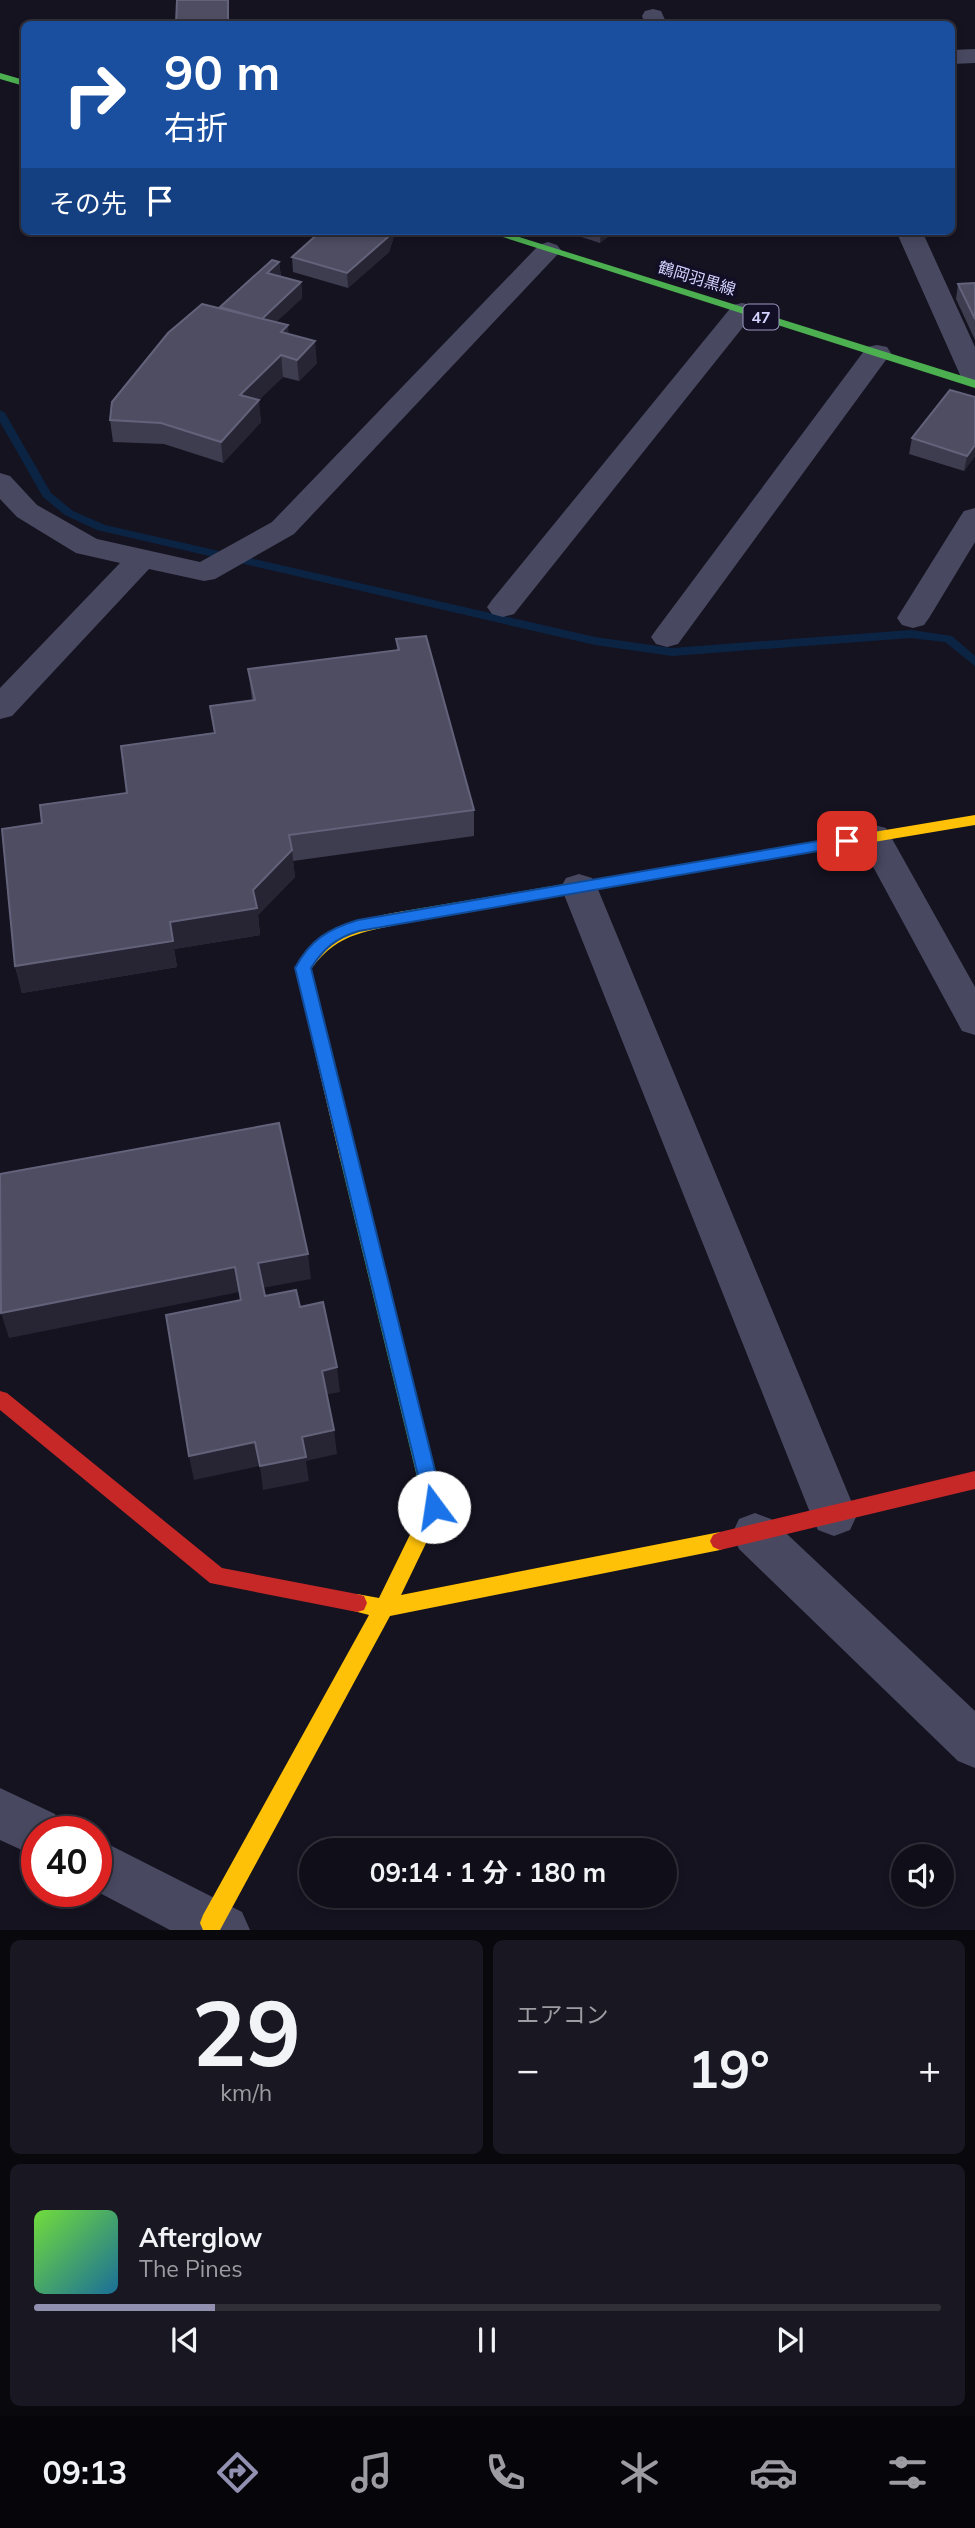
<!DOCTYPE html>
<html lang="ja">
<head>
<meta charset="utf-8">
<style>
  :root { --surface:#100e18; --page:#191721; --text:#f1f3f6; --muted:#9c9ca2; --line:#302e37; --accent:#9190b1 }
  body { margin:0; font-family:Mulish,"Noto Sans JP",sans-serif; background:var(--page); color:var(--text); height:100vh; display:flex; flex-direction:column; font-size:26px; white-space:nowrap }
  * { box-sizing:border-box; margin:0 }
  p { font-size:23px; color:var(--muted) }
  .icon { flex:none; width:38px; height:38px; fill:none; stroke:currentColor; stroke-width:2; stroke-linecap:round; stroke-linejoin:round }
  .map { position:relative; height:1930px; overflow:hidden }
  .side { display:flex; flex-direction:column; gap:10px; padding:10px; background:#09080d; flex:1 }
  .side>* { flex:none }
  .top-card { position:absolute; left:21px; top:21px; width:934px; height:214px; border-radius:10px; box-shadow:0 4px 10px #0003,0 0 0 2px var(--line); background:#1a4fa0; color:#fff; overflow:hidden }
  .buttons { position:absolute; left:891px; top:1844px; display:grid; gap:14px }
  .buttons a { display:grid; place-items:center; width:63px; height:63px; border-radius:50%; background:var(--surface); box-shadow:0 4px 10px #0003,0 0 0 2px var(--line); font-size:35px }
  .speed { position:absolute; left:21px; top:1816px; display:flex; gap:14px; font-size:35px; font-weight:700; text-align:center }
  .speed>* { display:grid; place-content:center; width:91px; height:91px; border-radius:50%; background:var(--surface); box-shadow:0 4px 10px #0003,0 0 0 2px var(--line); line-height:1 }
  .speed .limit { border:10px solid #d22; background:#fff; color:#111 }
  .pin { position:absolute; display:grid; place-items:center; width:60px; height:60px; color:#fff; margin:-30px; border-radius:14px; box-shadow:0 4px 10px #0006 }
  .me { position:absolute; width:77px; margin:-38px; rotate:346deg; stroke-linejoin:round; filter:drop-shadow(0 0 5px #0008) }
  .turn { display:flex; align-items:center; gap:24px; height:147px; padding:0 28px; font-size:32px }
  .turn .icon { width:91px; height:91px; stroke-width:2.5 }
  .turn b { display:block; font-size:49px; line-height:60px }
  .then { display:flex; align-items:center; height:66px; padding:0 28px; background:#0003; gap:14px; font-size:26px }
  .big { font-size:52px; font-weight:700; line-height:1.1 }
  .side .widget { flex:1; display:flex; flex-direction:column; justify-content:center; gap:10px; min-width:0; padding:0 24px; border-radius:10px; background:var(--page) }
  .side .dial { align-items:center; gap:0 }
  .dial b { font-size:91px; line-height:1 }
  .song { display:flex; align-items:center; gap:21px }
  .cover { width:84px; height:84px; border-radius:10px; background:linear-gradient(135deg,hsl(100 70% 55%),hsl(200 70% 35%)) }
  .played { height:7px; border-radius:4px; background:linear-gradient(90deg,var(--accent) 20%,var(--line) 20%) }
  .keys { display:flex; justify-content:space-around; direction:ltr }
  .heat { display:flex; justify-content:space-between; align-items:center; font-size:38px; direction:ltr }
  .side .tiles { flex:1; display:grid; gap:10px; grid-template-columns:1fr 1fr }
  .widget:last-child { grid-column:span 2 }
  .trip { position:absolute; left:299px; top:1838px; width:378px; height:70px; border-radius:35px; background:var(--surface); box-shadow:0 4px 10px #0003,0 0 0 2px var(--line); font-weight:700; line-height:70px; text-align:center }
  .tabs { display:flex; height:112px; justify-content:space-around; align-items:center; background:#06060a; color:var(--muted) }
  .tabs .icon { width:49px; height:49px }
  .tabs .active { color:var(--accent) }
  .tabs b { font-size:32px; color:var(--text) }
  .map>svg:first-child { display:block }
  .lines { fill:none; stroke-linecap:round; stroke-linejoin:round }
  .stream { fill:#0c2444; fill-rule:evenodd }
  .street { fill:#484961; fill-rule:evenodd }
  .fast { fill:#4caf50; fill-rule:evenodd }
  .slow { fill:#ffc107; fill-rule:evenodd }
  .jam { fill:#c62828; fill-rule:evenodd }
  .wall { fill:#3e3c4f }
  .shaded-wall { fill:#272534 }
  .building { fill:#4e4d62; stroke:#63627b; stroke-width:2 }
  .route { fill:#1a73e8; stroke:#114b97; stroke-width:2 }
  .labels { text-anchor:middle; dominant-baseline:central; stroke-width:7; stroke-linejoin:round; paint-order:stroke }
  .far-street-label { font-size:16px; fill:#d4d3ff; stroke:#110e25 }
  .shield { fill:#110e25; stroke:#9a98be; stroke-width:2 }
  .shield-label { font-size:16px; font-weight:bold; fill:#d4d3ff }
</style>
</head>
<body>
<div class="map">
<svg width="975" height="1930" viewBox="0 0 975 1930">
  <rect width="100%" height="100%" fill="#151320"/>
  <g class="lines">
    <!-- stream -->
    <path class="stream" d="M0,410L5,413L51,493L73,511L105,525L595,637L672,648L911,630L952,636L975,656V666L945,642L911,638L672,656L595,645L97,530L65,515L43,497L0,422Z"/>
    <!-- street -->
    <path class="street" d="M653,9L661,11L667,24H645L642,16L645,11Z
      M975,49V63L952,64V50Z
      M896,231H922L975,347V385L965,383L961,377Z
      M548,242L557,245L561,250L557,255L294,534L215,579L204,581L149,569L12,716L0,719V688L120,563L76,553L17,517L0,499V473L10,476L37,505L97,539L200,562L272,522L539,245Z
      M742,303L751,305L755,311L751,317L514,614L503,617L492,614L487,607L492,600L733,305Z
      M877,345L887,347L891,353L678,644L667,647L656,644L651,637L656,630L867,347Z
      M975,508V542L929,618L924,625L913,628L902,625L897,618L960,517L964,511Z
      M874,825L886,828L975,987V1035L962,1031L857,837L862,828Z
      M579,874L592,878L597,887L857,1515L850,1530L834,1536L818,1530L811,1515L561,887L566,878Z
      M755,1513L771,1519L975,1711V1768L958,1761L739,1549L732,1534L739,1519Z
      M0,1788L55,1814L62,1832H37V1857L0,1840Z
      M96,1838L242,1912L250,1930H170L96,1891Z"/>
    <!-- fast -->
    <path class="fast" d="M0,73L24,80V86L0,79Z
      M484,231H500L975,380V388Z
      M826,840L833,845L831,849L404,923L396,917L404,911Z
      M349,1152L355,1154L358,1159L444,1507L439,1516L432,1519L425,1516L422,1510L424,1506L340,1159L343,1154Z"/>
    <!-- slow -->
    <path class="slow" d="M975,815V825L826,850L819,845L826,840Z
      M404,911L409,913L412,917L409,921C367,934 341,929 311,969L358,1159L355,1164L349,1166L343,1164L340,1159L295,968C319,927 360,919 404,911Z
      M432,1501L439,1504L442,1510L401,1595L720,1532L727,1535L730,1541L727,1547L720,1550L390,1616L220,1930H203L200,1923L203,1915L369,1615L350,1610L347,1603L350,1596L357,1594L379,1598L425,1504Z"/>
    <!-- jam -->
    <path class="jam" d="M0,1391L7,1393L222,1568L357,1594L364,1596L367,1603L364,1610L357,1612L210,1583L0,1410Z
      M975,1471V1489L720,1550L713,1547L710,1541L713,1535L720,1532Z"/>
  </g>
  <!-- wall -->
  <path class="wall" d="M563,231H615L600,243Z
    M395,233L389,252L348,288L293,272L292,257Z
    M279,262L281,277L301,282L302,298L276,322L317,363L299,381L283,377L258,400L261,422L223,463L164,444L113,442L110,420L221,309L220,307Z
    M975,283V340L956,299L958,284Z
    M912,438L975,456L964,471L909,454Z
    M396,639L474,810V836L293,861L295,877L258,915L260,935L174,949L177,967L22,993L15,966L42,823L127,793L214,733L210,706L252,700L248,669L397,650Z"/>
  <!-- shaded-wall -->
  <path class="shaded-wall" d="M228,0H229V24H228Z
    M390,231H395V233L389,252L348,288L347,273Z
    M601,231H615L600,243Z
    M279,262L281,277L267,273Z
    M301,282L302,298L263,334L262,319Z
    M288,325L290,346L281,332Z
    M315,341L317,363L299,381L297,360Z
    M281,355L283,377L242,417L240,395Z
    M259,400L261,422L223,463L221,442Z
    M975,445V456L964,471L967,456Z
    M292,850L295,877L258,915L260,935L174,949L177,967L22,993L15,966L170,922Z
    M308,1254L311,1279L262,1288L258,1263Z
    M235,1267L239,1292L9,1338L1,1313Z
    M337,1367L340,1392L324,1395L322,1371Z
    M334,1430L337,1454L306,1461L309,1481L263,1490L260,1466L302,1437Z
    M255,1442L259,1466L194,1480L189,1456Z"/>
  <!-- building -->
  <path class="building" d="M177,0H228V24H176Z
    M321,231H390L388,237L347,273L292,257Z
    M272,260L279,262L267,273L301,282L262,319L220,307Z
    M975,283V319L958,284Z
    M202,304L288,325L281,332L315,341L297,360L281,355L240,395L259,400L221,442L161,423L110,420L112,402L168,333Z
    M950,390L975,397V445L967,456L912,438Z
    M426,636L474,810L289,835L292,850L253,890L257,908L170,922L173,941L15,966L2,829L42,823L40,805L127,793L121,746L215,733L210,706L255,700L248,669L399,650L396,639Z
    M279,1123L308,1254L258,1263L265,1296L296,1290L300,1307L323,1302L337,1367L322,1371L334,1430L302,1437L306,1457L260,1466L255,1442L189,1456L166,1315L241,1300L235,1267L1,1313L0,1174Z"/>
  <!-- route -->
  <path class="route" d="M847,836L854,841L852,845L359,931C336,938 324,948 311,968L444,1507L441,1513L434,1516L427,1513L295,968C310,940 328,929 358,920Z"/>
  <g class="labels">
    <!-- far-street labels -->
    <g class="far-street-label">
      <text transform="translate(697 278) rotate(17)">鶴岡羽黒線</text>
    </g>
    <!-- shield labels -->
    <rect class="shield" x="743.5" y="304.5" width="35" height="25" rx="5"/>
    <g class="shield-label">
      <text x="761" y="317">47</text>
    </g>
  </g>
</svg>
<div class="buttons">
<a><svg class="icon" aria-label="sound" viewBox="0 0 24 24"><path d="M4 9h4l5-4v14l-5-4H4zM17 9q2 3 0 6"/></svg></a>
</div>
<div class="speed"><div class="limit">40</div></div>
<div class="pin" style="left:847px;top:841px;background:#d93025"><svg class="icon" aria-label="arrive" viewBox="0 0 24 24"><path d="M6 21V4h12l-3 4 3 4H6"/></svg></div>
<svg class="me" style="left:434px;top:1507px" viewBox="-20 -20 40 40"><circle r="19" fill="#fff"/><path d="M0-13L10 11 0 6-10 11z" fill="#1a73e8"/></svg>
<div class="trip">09:14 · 1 分 · 180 m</div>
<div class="top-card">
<div class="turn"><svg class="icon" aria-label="right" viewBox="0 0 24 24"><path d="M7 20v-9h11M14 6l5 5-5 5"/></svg><div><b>90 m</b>右折</div></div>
<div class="then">その先<svg class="icon" aria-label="arrive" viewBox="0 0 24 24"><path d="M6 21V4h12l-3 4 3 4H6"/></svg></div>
</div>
</div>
<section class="side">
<div class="tiles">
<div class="widget dial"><b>29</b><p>km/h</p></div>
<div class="widget"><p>エアコン</p>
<div class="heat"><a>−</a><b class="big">19°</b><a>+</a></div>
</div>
<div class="widget">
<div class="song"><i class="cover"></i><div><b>Afterglow</b><p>The Pines</p></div></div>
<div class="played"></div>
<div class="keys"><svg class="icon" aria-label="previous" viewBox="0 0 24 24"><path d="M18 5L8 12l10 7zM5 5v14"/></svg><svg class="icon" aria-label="pause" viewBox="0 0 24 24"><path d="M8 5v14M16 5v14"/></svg><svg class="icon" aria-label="next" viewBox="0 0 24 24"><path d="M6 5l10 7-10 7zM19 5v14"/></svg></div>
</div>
</div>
</section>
<nav class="tabs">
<b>09:13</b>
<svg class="icon active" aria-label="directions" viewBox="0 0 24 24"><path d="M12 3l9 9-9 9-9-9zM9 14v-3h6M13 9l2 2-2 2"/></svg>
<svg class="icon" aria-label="music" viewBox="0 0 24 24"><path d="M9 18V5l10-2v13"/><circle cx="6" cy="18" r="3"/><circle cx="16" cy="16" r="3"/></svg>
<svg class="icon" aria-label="phone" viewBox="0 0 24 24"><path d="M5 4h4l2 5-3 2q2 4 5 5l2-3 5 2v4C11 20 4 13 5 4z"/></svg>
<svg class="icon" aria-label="climate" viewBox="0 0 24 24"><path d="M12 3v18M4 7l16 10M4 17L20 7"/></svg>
<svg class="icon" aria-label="car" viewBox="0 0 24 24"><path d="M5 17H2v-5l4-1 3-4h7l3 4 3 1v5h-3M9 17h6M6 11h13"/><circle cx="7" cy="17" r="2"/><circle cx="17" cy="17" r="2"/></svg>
<svg class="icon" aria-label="filters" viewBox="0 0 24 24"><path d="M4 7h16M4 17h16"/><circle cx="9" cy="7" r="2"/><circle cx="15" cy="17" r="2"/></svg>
</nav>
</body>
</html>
